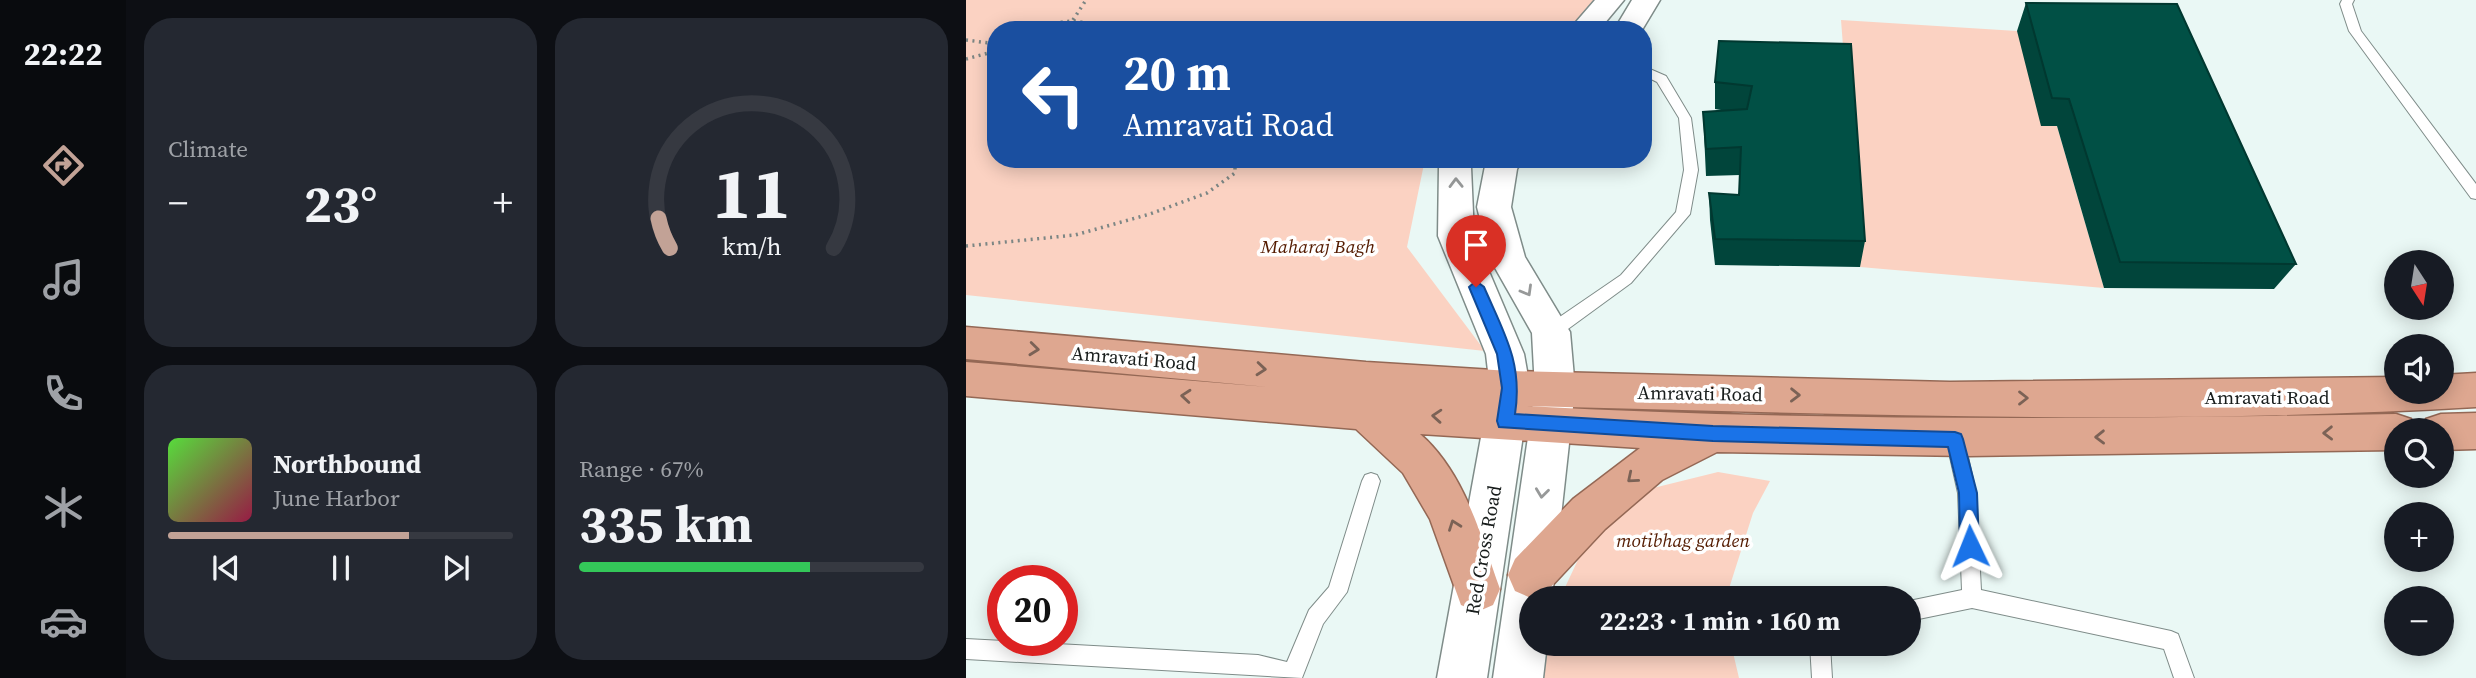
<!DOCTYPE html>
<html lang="en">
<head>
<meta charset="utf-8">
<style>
  :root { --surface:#171b24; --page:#242831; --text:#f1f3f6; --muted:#9ea1a6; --line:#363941; --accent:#c2a296 }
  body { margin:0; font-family:"Source Serif 4",serif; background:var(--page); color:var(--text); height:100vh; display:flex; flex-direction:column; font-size:26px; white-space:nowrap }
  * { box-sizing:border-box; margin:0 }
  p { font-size:23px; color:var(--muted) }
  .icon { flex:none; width:38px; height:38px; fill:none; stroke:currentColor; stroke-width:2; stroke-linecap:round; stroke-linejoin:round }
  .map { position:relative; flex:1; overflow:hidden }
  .details { display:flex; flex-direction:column; gap:18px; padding:18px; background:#0d0f14; width:840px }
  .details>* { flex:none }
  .guide { position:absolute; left:21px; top:21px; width:665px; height:147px; border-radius:28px; box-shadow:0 4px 18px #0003; background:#1a4fa0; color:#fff; overflow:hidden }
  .needle { width:46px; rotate:168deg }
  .controls { position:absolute; left:1418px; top:250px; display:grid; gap:14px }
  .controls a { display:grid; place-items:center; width:70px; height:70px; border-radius:50%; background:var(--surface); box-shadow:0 4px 18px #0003; font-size:35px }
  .speed { position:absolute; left:21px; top:565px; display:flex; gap:14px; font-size:35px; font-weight:700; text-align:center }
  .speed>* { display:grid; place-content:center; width:91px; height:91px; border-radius:50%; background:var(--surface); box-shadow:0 4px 18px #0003; line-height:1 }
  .speed .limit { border:10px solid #d22; background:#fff; color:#111 }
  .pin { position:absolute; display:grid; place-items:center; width:60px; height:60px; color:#fff; margin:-72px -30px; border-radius:50% 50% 50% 0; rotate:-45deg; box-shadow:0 0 7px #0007 }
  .pin .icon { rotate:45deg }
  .me { position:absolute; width:77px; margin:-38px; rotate:358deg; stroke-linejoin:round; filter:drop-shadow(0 0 5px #0008) }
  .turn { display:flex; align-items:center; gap:24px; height:147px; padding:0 21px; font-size:32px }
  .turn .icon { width:91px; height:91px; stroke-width:2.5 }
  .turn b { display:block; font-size:49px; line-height:60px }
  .big { font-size:52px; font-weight:700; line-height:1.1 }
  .details .widget { flex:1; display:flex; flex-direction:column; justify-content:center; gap:10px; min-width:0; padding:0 24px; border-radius:28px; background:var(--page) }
  .details .dial { align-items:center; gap:0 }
  .dial svg { height:182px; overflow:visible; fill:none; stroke:var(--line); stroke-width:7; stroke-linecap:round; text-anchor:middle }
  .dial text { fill:var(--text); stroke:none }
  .song { display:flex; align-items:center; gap:21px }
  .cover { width:84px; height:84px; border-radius:10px; background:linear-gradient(135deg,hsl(110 70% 55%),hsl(340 70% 35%)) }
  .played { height:7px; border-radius:4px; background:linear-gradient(90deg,var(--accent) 70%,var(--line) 70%) }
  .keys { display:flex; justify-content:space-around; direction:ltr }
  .heat { display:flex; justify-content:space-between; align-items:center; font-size:38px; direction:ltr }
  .charge { height:10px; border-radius:5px; background:linear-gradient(90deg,#34c759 67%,var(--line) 0) }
  .details .tiles { flex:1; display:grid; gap:18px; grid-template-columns:repeat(2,1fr) }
  .trip { position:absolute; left:553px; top:586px; width:402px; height:70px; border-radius:35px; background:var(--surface); box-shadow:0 4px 18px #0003; font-weight:700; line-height:70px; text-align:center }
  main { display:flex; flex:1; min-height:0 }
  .tab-bar { display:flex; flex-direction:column; width:126px; justify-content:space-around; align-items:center; background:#090b0e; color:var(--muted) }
  .tab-bar .icon { width:49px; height:49px }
  .tab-bar .active { color:var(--accent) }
  .tab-bar b { font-size:32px; color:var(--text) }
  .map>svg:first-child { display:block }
  .green { fill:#fbd2c2 }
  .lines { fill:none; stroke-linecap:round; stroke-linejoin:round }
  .service-casing { stroke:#7f8c89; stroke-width:2 }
  .tertiary-casing { stroke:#7f8c89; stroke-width:3 }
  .trunk-casing { stroke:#946855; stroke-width:3 }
  .path { stroke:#7c8684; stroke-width:3.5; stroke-dasharray:2 4.5; stroke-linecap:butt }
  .service { fill:#fff; fill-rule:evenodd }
  .tertiary { fill:#fff; fill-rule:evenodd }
  .trunk { fill:#dea790; fill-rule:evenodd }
  .wall { fill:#01453b }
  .building { fill:#015045; stroke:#013830; stroke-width:2 }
  .oneway { stroke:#979999 }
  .oneway2 { stroke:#7b6256 }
  .route { fill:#1a73e8; stroke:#114b97; stroke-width:2 }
  .labels { text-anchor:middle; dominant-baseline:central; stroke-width:7; stroke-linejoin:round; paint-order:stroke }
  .park-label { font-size:19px; font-style:italic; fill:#541b00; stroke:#fff }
  .street-label { font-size:19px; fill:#181d1c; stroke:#fff }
</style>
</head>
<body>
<main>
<nav class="tab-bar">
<b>22:22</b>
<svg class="icon active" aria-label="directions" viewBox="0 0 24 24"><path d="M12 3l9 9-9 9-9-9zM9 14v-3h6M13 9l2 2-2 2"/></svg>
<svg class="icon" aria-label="music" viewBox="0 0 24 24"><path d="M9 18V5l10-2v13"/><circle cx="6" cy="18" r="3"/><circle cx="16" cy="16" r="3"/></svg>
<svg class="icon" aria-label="phone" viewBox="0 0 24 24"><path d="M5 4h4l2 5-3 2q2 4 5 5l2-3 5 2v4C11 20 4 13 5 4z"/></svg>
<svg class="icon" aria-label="climate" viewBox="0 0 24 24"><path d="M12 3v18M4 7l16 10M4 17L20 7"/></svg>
<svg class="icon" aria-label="car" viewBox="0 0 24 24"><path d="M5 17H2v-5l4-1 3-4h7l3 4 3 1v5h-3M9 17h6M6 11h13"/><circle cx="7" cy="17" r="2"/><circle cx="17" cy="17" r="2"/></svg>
</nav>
<section class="details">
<div class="tiles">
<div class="widget"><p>Climate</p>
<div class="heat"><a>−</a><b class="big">23°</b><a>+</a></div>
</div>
<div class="widget dial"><svg viewBox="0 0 100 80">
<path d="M14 69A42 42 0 1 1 86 69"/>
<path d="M14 69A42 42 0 0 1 9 56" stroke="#c2a296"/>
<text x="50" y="56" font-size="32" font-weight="700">11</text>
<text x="50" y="72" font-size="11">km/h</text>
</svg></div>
<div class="widget">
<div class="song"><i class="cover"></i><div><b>Northbound</b><p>June Harbor</p></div></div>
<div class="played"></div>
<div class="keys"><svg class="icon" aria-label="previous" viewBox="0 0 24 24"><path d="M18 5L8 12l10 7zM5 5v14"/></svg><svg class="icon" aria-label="pause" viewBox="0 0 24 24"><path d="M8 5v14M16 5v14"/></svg><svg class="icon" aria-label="next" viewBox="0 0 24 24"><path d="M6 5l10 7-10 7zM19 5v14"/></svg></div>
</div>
<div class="widget"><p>Range · 67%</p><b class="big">335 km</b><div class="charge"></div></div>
</div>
</section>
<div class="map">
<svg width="1510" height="678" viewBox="0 0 1510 678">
  <rect width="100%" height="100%" fill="#eaf8f5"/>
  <!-- green -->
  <path class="green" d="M0,0H633L632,4L599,30H30V159H463L458,164L441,247L519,351L0,295Z
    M875,20L1051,31L1091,126L1138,288L894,267Z
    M752,472L804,481L787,513L760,598H594L618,547L667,493Z
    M572,644H765L773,678H565Z"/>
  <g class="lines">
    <!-- service casing -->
    <g class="service-casing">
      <path id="service" d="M1376,0H1388L1386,4L1395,31L1510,184V199L1505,198L1383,31L1374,4Z
        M677,66L700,76L725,118L732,170L724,214L665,283L591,337H579L577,332L579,327L655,275L710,212L718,170L713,118L691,82L677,75Z
        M989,431L995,434L998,439L1010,493L1015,590L1205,631L1212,634L1228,678H1208L1198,649L1006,608L943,621V601L996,590L992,493L980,439L983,434Z
        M405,473L411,475L414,481L381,592L357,624L336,678L0,659V639L292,655L321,662L343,610L363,587L396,481L399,475Z
        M844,644H864L866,678H846Z"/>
    </g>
    <!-- tertiary casing -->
    <g class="tertiary-casing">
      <path id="tertiary" d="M629,0H658L633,30H603Z
        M666,0H694L676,30H648Z
        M477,159H510L505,167L508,236L558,354L564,388L521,678H471L524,388L520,354L472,236L473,166Z
        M523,159H557L551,169L545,207L559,257L604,332L609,389L586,598H565V644H581L577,678H527L569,389L566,333L524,259L511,207L519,166Z"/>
    </g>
    <!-- trunk casing -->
    <g class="trunk-casing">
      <path id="trunk" d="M0,327L400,362L544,371L984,382L1430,377V392H1475V375L1510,373V407C1195,426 876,414 560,406C850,422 1140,419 1430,414L1445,419L1450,430H1430V450L1002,456L751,452L696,480L639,529L581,591L565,598L549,591L542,575L549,559L607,499L674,448L454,434C498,472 515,536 534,589L527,605L511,612L495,605L464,519L437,473L390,429L0,396V362L302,387L0,359Z
        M1510,413V449L1475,450V430H1455L1460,419L1475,414Z"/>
    </g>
    <!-- path -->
    <path class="path" d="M107,20L120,0
      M70,30C91,22 113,15 132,30
      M0,40L30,44
      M0,59L30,51
      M0,246L109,235L184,214L241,193L269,173V159"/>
    <!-- service -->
    <use href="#service" class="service"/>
    <!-- tertiary -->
    <use href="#tertiary" class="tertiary"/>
    <!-- trunk -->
    <use href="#trunk" class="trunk"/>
  </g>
  <!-- wall -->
  <path class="wall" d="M1060,3L1330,264L1308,289L1138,288L1091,126H1075L1051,31Z
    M753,41L899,241L894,267L749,265L744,220L743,193L773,195L774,175L740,176L737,112L761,111L749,109V82Z"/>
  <!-- building -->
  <path class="building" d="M1060,3L1211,4L1330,264L1154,262L1103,99L1086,98Z
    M753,41L885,44L899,241L749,239L743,193L773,195L775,147L740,149L737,112L781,109L786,86L749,82Z"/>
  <!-- one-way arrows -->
  <defs><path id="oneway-chevron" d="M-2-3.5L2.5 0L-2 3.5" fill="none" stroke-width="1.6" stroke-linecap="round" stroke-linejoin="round" transform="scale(1.75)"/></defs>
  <g class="oneway">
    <use href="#oneway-chevron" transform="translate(490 183) rotate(-91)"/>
    <use href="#oneway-chevron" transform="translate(561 291) rotate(60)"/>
    <use href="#oneway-chevron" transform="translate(576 493) rotate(97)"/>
  </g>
  <g class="oneway2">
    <use href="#oneway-chevron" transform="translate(68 349) rotate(6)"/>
    <use href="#oneway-chevron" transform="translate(295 369) rotate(5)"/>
    <use href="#oneway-chevron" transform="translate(829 395) rotate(1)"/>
    <use href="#oneway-chevron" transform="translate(220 396) rotate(-175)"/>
    <use href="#oneway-chevron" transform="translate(1057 398)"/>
    <use href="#oneway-chevron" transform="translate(471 416) rotate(-176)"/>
    <use href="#oneway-chevron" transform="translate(1362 433) rotate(179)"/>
    <use href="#oneway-chevron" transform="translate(1134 437) rotate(179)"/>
    <use href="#oneway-chevron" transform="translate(666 478) rotate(140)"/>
    <use href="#oneway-chevron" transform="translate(488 525) rotate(-110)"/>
  </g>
  <!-- route -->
  <path class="route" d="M510,281L518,287C538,333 557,363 549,414L747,426L989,432L995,434L997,439L1011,493L1013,546L1010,552L1004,555L997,552L994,546L993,493L982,447L747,441L533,427L531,421L536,388L531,354L503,287Z"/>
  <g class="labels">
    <!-- park labels -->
    <g class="park-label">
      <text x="352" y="246">Maharaj Bagh</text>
      <text x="717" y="540">motibhag garden</text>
    </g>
    <!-- street labels -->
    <g class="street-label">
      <text transform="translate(168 358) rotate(5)">Amravati Road</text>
      <text transform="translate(734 393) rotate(1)">Amravati Road</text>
      <text x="1301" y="397">Amravati Road</text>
      <text transform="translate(517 550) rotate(-80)">Red Cross Road</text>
    </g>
  </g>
</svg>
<div class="controls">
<a><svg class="needle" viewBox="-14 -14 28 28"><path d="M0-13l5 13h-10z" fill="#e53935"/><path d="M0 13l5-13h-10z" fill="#9ea1a6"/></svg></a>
<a><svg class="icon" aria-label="sound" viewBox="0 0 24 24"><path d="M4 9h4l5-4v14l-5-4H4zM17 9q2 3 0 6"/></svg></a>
<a><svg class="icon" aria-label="search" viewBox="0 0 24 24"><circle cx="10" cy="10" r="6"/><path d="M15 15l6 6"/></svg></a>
<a>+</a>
<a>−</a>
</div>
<div class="speed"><div class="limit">20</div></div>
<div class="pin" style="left:510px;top:287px;background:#d93025"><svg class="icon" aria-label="arrive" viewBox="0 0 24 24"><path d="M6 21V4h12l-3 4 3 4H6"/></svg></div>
<svg class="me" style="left:1004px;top:546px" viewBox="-20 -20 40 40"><path d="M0-17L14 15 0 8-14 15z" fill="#1a73e8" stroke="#fff" stroke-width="4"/></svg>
<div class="trip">22:23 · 1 min · 160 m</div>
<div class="guide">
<div class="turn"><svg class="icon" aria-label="left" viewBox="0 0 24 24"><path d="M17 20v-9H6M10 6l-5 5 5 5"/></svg><div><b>20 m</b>Amravati Road</div></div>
</div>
</div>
</main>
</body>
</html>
